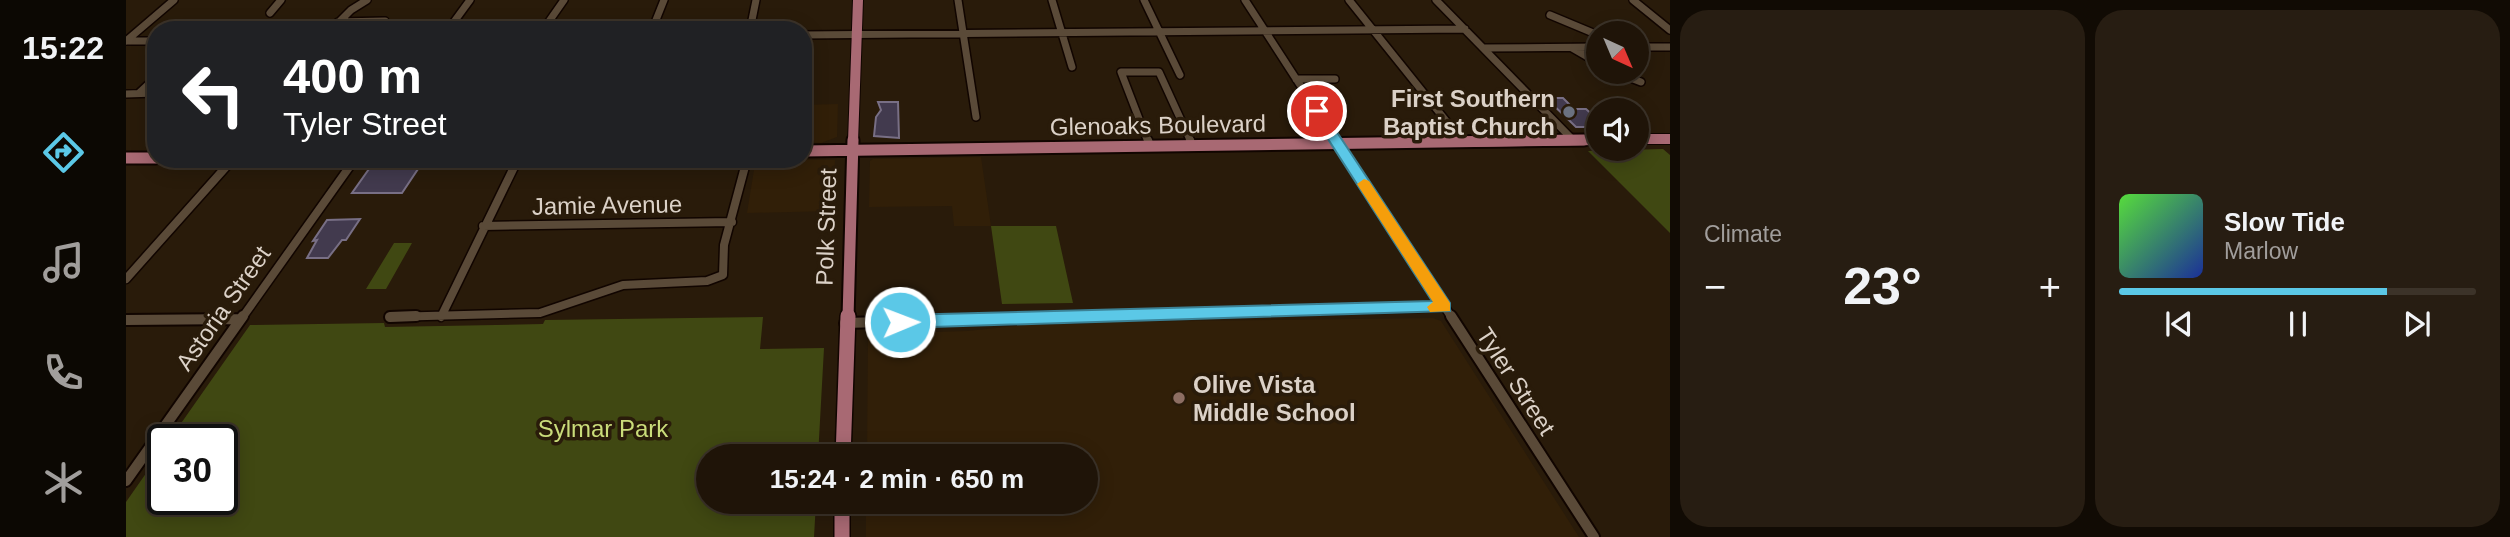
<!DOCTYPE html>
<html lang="en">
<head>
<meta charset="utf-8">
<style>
  :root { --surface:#1f1408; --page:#271d12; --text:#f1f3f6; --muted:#a19e9c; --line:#3c3329; --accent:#5bc8e7 }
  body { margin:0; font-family:Helvetica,sans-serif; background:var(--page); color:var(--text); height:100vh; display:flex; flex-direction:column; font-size:26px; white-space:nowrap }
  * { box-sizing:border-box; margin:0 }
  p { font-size:23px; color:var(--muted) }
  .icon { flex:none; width:38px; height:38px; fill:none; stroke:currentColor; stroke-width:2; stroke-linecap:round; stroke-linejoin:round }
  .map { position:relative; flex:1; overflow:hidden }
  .side { display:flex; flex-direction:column; gap:10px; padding:10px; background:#110b04; width:840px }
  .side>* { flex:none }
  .banner { position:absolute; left:21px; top:21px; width:665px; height:147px; border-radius:28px; box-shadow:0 4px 18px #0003,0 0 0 2px var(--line); background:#202124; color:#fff; overflow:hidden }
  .needle { width:46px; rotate:136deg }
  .fabs { position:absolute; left:1460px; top:21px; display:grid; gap:14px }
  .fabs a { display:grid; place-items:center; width:63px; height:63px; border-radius:50%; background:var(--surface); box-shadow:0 4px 18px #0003,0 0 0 2px var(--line); font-size:35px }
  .speed { position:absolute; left:21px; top:424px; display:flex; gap:14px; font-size:35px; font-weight:700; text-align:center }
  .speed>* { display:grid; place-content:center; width:91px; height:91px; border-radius:50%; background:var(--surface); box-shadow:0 4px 18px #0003,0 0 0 2px var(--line); line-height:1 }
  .speed .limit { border:4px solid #111; border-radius:10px; background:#fff; color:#111 }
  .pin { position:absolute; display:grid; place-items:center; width:60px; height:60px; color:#fff; margin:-30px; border:4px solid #fff; border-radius:50%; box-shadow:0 2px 7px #0007 }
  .me { position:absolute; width:77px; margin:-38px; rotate:89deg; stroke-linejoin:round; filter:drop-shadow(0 0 5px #0008) }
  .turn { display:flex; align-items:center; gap:24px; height:147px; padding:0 21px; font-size:32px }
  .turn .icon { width:91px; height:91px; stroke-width:2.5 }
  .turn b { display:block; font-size:49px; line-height:60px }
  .big { font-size:52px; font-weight:800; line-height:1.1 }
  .side .card { flex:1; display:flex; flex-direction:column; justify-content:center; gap:10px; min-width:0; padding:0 24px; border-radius:28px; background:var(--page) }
  .song { display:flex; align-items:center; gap:21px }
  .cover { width:84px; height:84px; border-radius:10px; background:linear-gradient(135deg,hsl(110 70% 55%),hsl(230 70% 35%)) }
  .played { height:7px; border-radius:4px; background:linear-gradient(90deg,var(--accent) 75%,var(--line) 75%) }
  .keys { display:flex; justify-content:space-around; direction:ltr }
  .heat { display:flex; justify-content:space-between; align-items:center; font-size:38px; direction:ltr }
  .side .tiles { flex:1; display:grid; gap:10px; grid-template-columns:repeat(2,1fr) }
  .trip { position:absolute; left:570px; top:444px; width:402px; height:70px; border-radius:35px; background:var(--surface); box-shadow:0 4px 18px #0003,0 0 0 2px var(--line); font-weight:800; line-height:70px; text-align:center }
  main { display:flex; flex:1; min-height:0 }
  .dock { display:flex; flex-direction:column; width:126px; justify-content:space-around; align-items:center; background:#0c0803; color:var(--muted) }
  .dock .icon { width:49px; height:49px }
  .dock .selected { color:var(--accent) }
  .dock b { font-size:32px; color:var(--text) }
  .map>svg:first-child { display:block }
  .built { fill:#311f08 }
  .green { fill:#404812 }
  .building { fill:#423a4e; stroke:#786f85; stroke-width:2 }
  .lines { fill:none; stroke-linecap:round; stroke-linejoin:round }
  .minor-far2-casing { stroke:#110500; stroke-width:10 }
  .minor-far1-casing { stroke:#110500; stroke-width:11 }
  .minor-casing { stroke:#110500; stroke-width:14 }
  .major-far2-casing { stroke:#110500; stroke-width:12 }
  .major-far1-casing { stroke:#110500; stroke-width:15 }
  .major-casing { stroke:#110500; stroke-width:18 }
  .minor-far2 { stroke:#5a4a38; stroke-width:7 }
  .minor-far1 { stroke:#5a4a38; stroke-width:8 }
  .minor { stroke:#5a4a38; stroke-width:10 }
  .major-far2 { stroke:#a86973; stroke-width:10 }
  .major-far1 { stroke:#a86973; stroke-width:11 }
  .major { stroke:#a86973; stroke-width:15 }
  .route { fill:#5bc8e7; stroke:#3b8296; stroke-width:2 }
  .slow { fill:#f59e0b }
  .worship-dot { fill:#6b7280; stroke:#291b0a; stroke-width:2.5 }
  .education-dot { fill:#8d6e63; stroke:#291b0a; stroke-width:2.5 }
  .labels { text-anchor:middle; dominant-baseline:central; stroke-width:7; stroke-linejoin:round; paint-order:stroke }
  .poi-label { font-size:24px; font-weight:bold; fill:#dbd1c7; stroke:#291b0a; text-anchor:end }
  .street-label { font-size:24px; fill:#dbd1c7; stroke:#291b0a }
  .park-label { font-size:24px; fill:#cadc7a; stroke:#291b0a }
</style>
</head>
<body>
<main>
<nav class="dock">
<b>15:22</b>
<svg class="icon selected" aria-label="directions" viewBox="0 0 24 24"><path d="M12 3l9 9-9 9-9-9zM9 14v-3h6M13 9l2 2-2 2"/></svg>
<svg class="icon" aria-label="music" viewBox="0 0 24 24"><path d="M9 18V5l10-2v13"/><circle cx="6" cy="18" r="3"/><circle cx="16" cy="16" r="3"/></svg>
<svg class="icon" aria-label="phone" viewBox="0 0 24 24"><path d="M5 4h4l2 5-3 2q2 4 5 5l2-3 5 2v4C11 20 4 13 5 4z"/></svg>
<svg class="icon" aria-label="climate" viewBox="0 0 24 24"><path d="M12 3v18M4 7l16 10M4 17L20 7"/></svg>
</nav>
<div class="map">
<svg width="1544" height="537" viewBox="0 0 1544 537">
  <rect width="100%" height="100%" fill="#291b0a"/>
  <!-- built -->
  <path class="built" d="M712,104L711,137L695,143L677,142V105Z
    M855,157L865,226H828L826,206L743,207L744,161L747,159Z
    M636,160H709L706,211L621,213L629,164Z
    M1307,318L1315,321L1453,537H740V502H961V457H741L742,339L747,334L841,331L917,323Z"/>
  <!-- green -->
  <path class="green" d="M1537,149L1544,155V233L1462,151Z
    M865,226H930L947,303L876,304Z
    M268,243H286L260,289H240Z
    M637,317L634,349L698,348L692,457H583V502H690L688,537H0V502L37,449V499H96V439H44L124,325L258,323L259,327L417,324L419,320Z"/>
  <!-- building -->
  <path class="building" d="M1420,98H1437L1448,109H1460L1472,120V127H1450Z
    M752,102H772L773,138L748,136L750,117L755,110Z
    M243,169H292L276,193H226Z
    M234,219L220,240H216L202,258H181L191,240L187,241L201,220Z"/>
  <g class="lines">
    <!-- minor-far2 casing -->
    <g class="minor-far2-casing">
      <path id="minor-far2" d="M832,0L850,117
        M926,0L946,67
        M1018,0L1054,75
        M1119,0L1211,142
        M1223,0L1337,142
        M1310,0L1447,140
        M1507,0L1544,30
        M144,13L155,0
        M1424,15L1472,35
        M212,22L259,21
        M83,30L87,26
        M205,30L225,10L241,0
        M322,30L344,0
        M417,30L438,0
        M526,30L538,0
        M624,30L630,0
        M677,35L1339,29
        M0,41L48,0
        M0,41H30
        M1510,47H1544
        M1357,48L1472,47
        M1446,48L1472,63
        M1489,72L1515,82
        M1170,79H1209
        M13,93L28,79
        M0,94L30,93
        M1022,142L995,72H1033L1065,142"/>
    </g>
    <!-- minor-far1 casing -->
    <g class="minor-far1-casing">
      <path id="minor-far1" d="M1022,140L1024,146
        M1064,140L1066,145
        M1210,140L1326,318
        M357,226L606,222
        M0,279L107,159
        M264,317L414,313L497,285L581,281L597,275L598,245L621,159
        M315,317L392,159
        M116,318L229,159
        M904,318L1318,307"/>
    </g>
    <!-- minor casing -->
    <g class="minor-casing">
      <path id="minor" d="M1325,316L1468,537
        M264,317L290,316
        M0,320L114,319
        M719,323L970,316
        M0,481L117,316"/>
    </g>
    <!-- major-far2 casing -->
    <g class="major-far2-casing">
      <path id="major-far2" d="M1510,139H1544
        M727,142L732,0
        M1331,142L1472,140"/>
    </g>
    <!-- major-far1 casing -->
    <g class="major-far1-casing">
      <path id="major-far1" d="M677,151L1458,140
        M0,158H30
        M722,318L727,140"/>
    </g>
    <!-- major casing -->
    <g class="major-casing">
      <path id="major" d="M717,457L722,316
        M716,502V537"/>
    </g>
    <!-- minor-far2 -->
    <use href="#minor-far2" class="minor-far2"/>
    <!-- minor-far1 -->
    <use href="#minor-far1" class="minor-far1"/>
    <!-- minor -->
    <use href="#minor" class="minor"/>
    <!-- major-far2 -->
    <use href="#major-far2" class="major-far2"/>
    <!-- major-far1 -->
    <use href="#major-far1" class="major-far1"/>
    <!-- major -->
    <use href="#major" class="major"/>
  </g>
  <!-- route -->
  <path class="route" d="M1191,107L1197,111L1324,303V311L774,328L765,322L774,315L1306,301L1184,111Z"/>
  <!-- slow -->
  <path class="slow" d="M1238,179L1243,181L1324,303V311L1304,312L1301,307L1307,302L1231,184Z"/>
  <!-- markers -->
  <circle class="worship-dot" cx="1443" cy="112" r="7"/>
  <circle class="education-dot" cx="1053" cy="398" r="7"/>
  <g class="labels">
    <!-- poi labels -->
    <g class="poi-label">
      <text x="1429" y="98">First Southern<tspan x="1429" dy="28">Baptist Church</tspan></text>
      <text x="1067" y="384" text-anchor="start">Olive Vista<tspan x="1067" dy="28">Middle School</tspan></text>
    </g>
    <!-- street labels -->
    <g class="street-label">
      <text transform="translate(1032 125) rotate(-1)">Glenoaks Boulevard</text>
      <text transform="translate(481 205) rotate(-1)">Jamie Avenue</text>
      <text transform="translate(700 227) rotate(-88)">Polk Street</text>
      <text transform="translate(97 308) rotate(-55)">Astoria Street</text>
      <text transform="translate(1390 381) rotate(57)">Tyler Street</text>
    </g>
    <!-- park labels -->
    <g class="park-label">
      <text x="477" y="428">Sylmar Park</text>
    </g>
  </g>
</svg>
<div class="fabs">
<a><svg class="needle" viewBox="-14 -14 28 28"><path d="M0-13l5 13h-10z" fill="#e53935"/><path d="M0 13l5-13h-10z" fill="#a19e9c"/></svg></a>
<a><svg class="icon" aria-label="sound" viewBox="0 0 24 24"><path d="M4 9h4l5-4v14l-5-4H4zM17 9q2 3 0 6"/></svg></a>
</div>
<div class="speed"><div class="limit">30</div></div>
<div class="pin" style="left:1191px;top:111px;background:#d93025"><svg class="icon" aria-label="arrive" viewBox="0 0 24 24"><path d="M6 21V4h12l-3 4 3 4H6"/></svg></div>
<svg class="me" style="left:774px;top:322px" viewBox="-20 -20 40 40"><circle r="17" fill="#5bc8e7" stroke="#fff" stroke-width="3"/><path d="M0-11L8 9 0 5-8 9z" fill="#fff"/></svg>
<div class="trip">15:24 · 2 min · 650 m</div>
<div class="banner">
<div class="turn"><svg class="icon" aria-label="left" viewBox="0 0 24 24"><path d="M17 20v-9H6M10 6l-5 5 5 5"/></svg><div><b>400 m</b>Tyler Street</div></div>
</div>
</div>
<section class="side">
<div class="tiles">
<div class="card"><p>Climate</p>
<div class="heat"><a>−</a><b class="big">23°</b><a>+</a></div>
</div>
<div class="card">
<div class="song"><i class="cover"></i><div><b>Slow Tide</b><p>Marlow</p></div></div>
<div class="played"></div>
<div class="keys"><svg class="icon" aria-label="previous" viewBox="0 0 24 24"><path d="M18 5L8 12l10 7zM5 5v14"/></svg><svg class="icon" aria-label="pause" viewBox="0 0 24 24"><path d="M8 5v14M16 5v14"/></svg><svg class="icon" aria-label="next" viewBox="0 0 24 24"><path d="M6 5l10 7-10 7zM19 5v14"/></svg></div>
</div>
</div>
</section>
</main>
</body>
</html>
